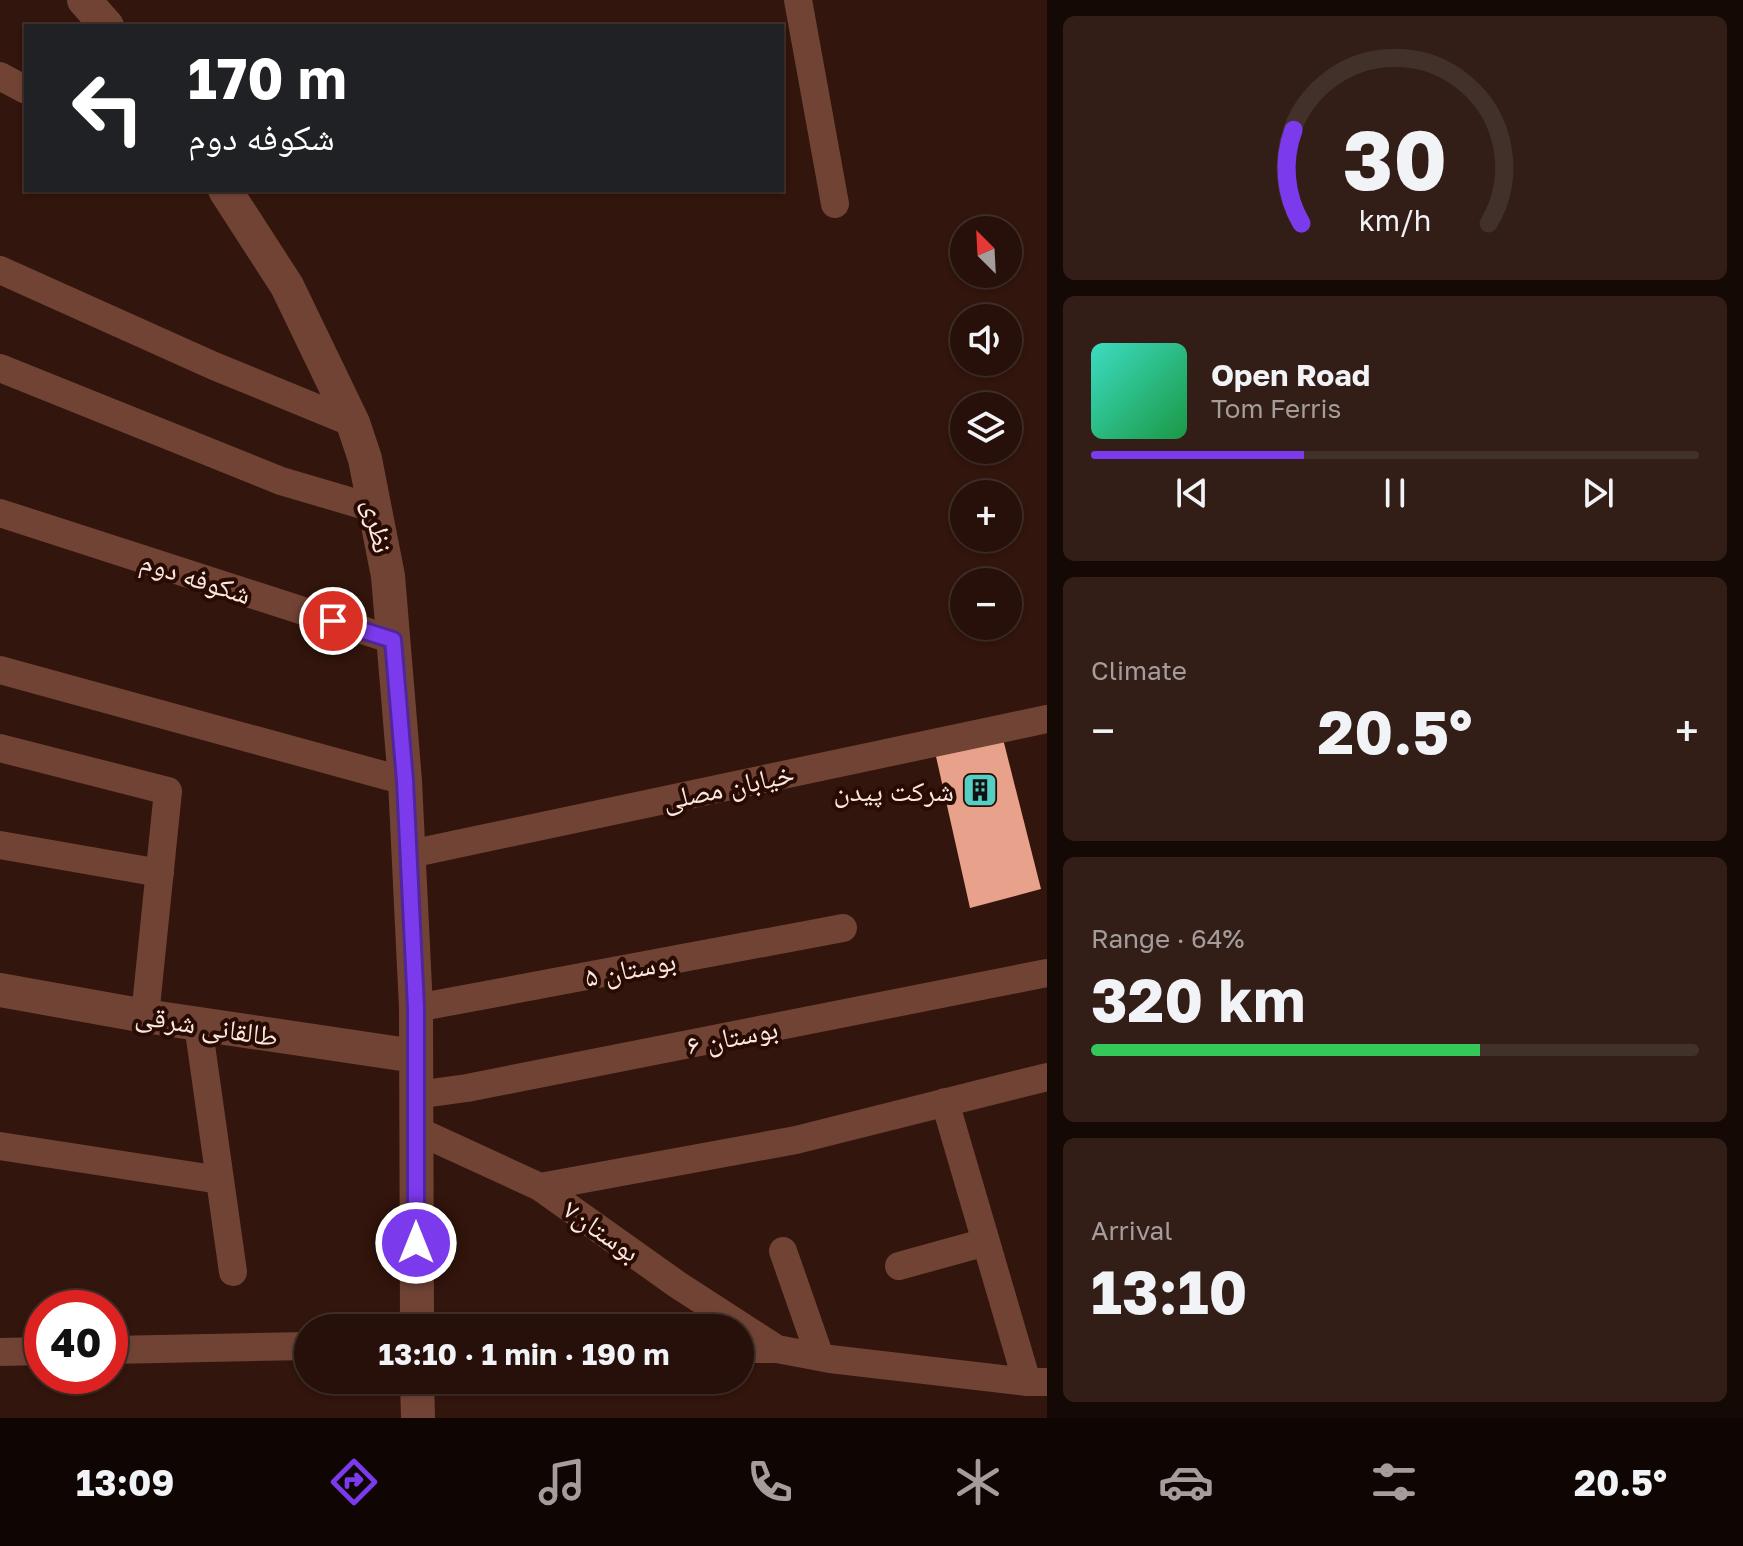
<!DOCTYPE html>
<html lang="en">
<head>
<meta charset="utf-8">
<style>
  :root { --surface:#261009; --page:#321e17; --text:#f1f3f6; --muted:#a49d9c; --line:#42302a; --accent:#7c3aed }
  body { margin:0; font-family:"Golos Text","Noto Naskh Arabic",sans-serif; background:var(--page); color:var(--text); height:100vh; display:flex; flex-direction:column; font-size:30px; white-space:nowrap }
  * { box-sizing:border-box; margin:0 }
  p { font-size:26px; color:var(--muted) }
  .icon { flex:none; width:44px; height:44px; fill:none; stroke:currentColor; stroke-width:2; stroke-linecap:round; stroke-linejoin:round }
  .map { position:relative; flex:1; overflow:hidden }
  .drawer { display:flex; flex-direction:column; gap:16px; padding:16px; background:#150905; width:696px }
  .drawer>* { flex:none }
  .top-card { position:absolute; left:24px; top:24px; width:760px; height:168px; border-radius:0px; box-shadow:0 2px 6px #0004,0 0 0 2px var(--line); background:#202124; color:#fff; overflow:hidden }
  .needle { width:52px; rotate:336deg }
  .controls { position:absolute; left:950px; top:216px; display:grid; gap:16px }
  .controls a { display:grid; place-items:center; width:72px; height:72px; border-radius:50%; background:var(--surface); box-shadow:0 2px 6px #0004,0 0 0 2px var(--line); font-size:40px }
  .speed { position:absolute; left:24px; top:1290px; display:flex; gap:16px; font-size:40px; font-weight:700; text-align:center }
  .speed>* { display:grid; place-content:center; width:104px; height:104px; border-radius:50%; background:var(--surface); box-shadow:0 2px 6px #0004,0 0 0 2px var(--line); line-height:1 }
  .speed .limit { border:12px solid #d22; background:#fff; color:#111 }
  .pin { position:absolute; display:grid; place-items:center; width:68px; height:68px; color:#fff; margin:-34px; border:4px solid #fff; border-radius:50%; box-shadow:0 2px 8px #0007 }
  .me { position:absolute; width:88px; margin:-44px; rotate:0deg; stroke-linejoin:round; filter:drop-shadow(0 0 6px #0008) }
  .turn { display:flex; align-items:center; gap:28px; height:168px; padding:0 32px; font-size:36px }
  .turn .icon { width:104px; height:104px; stroke-width:2.5 }
  .turn b { display:block; font-size:56px; line-height:68px }
  .big { font-size:60px; font-weight:700; line-height:1.1 }
  .drawer .card { flex:1; display:flex; flex-direction:column; justify-content:center; gap:12px; min-width:0; padding:0 28px; border-radius:12px; background:var(--page) }
  .drawer .dial { align-items:center; gap:0 }
  .dial svg { height:208px; overflow:visible; fill:none; stroke:var(--line); stroke-width:7; stroke-linecap:round; text-anchor:middle }
  .dial text { fill:var(--text); stroke:none }
  .song { display:flex; align-items:center; gap:24px }
  .cover { width:96px; height:96px; border-radius:12px; background:linear-gradient(135deg,hsl(170 70% 55%),hsl(140 70% 35%)) }
  .played { height:8px; border-radius:4px; background:linear-gradient(90deg,var(--accent) 35%,var(--line) 35%) }
  .keys { display:flex; justify-content:space-around; direction:ltr }
  .heat { display:flex; justify-content:space-between; align-items:center; font-size:44px; direction:ltr }
  .charge { height:12px; border-radius:6px; background:linear-gradient(90deg,#34c759 64%,var(--line) 0) }
  .trip { position:absolute; left:294px; top:1314px; width:460px; height:80px; border-radius:40px; background:var(--surface); box-shadow:0 2px 6px #0004,0 0 0 2px var(--line); font-weight:700; line-height:80px; text-align:center }
  .dock { display:flex; height:128px; justify-content:space-around; align-items:center; background:#0f0604; color:var(--muted) }
  .dock .icon { width:56px; height:56px }
  .dock .selected { color:var(--accent) }
  .dock b { font-size:36px; color:var(--text) }
  main { display:flex; flex:1; min-height:0 }
  .map>svg:first-child { display:block }
  .building { fill:#e8a18a }
  .lines { fill:none; stroke-linecap:round; stroke-linejoin:round }
  .minor { stroke:#714335; stroke-width:28 }
  .tertiary { stroke:#714335; stroke-width:34 }
  .route-casing { stroke:#51269a; stroke-width:20 }
  .route { stroke:#7c3aed; stroke-width:14 }
  .labels { text-anchor:middle; dominant-baseline:central; stroke-width:8; stroke-linejoin:round; paint-order:stroke }
  .street-label { font-size:28px; fill:#fce7e0; stroke:#280c04 }
  .poi-label { font-size:28px; fill:#fce7e0; stroke:#280c04; text-anchor:end }
</style>
</head>
<body>
<main>
<div class="map">
<svg width="1047" height="1418" viewBox="0 0 1047 1418">
  <rect width="100%" height="100%" fill="#32150c"/>
  <!-- building -->
  <path class="building" d="M1002,735L1041,889L970,908L935,752Z"/>
  <g class="lines">
    <!-- minor -->
    <path class="minor" d="M798,0L835,204
      M0,76L26,90
      M0,270L214,366L353,423
      M0,368L281,481L376,509
      M0,513L393,640
      M0,670L405,781
      M0,748L168,791L145,1016
      M0,845L160,873
      M410,854L1047,719
      M416,1008L843,928
      M198,1024L233,1272
      M416,1095L467,1088L1047,973
      M945,1102L1027,1382
      M416,1130L540,1187L678,1285L777,1349
      M0,1146L220,1180
      M540,1187L796,1140L1047,1077
      M783,1251L820,1357
      M899,1266L986,1242
      M740,1349H777L830,1359L1027,1382H1047
      M110,1350L308,1346
      M0,1352L42,1351"/>
    <!-- tertiary -->
    <path class="tertiary" d="M84,0L107,26
      M225,190L287,286L353,423L365,459L388,576L405,781L416,1008L417,1328
      M0,990L145,1016L415,1056
      M417,1380L418,1418"/>
  </g>
  <g class="lines">
    <!-- route casing -->
    <g class="route-casing">
      <path id="route" d="M333,621L393,640L405,781L416,1008V1243"/>
    </g>
    <!-- route -->
    <use href="#route" class="route"/>
  </g>
  <!-- icons -->
  <defs>
    <g id="building-square" transform="scale(1.8)"><rect x="-9" y="-9" width="18" height="18" rx="4" fill="#55cec4" stroke="#280c04"/><path d="M-4-6H4V6H1V3H-1V6H-4ZM-2.5-4.3h1.7v1.8h-1.7ZM.8-4.3h1.7v1.8H.8ZM-2.5-1h1.7V.8h-1.7ZM.8-1h1.7V.8H.8Z" fill="#111"/></g>
  </defs>
  <g fill-rule="evenodd">
    <use href="#building-square" x="980" y="790"/>
  </g>
  <g class="labels">
    <!-- street labels -->
    <g class="street-label">
      <text transform="translate(379 526) rotate(79)">نظری</text>
      <text transform="translate(196 577) rotate(18)">شکوفه دوم</text>
      <text transform="translate(728 786) rotate(-12)">خیابان مصلی</text>
      <text transform="translate(630 968) rotate(-11)">بوستان ۵</text>
      <text transform="translate(207 1025) rotate(9)">طالقانی شرقی</text>
      <text transform="translate(732 1036) rotate(-11)">بوستان ۶</text>
      <text transform="translate(602 1230) rotate(35)">بوستان۷</text>
    </g>
    <!-- poi labels -->
    <g class="poi-label">
      <text x="954" y="790">شرکت پیدن</text>
    </g>
  </g>
</svg>
<div class="controls">
<a><svg class="needle" viewBox="-14 -14 28 28"><path d="M0-13l5 13h-10z" fill="#e53935"/><path d="M0 13l5-13h-10z" fill="#a49d9c"/></svg></a>
<a><svg class="icon" aria-label="sound" viewBox="0 0 24 24"><path d="M4 9h4l5-4v14l-5-4H4zM17 9q2 3 0 6"/></svg></a>
<a><svg class="icon" aria-label="layers" viewBox="0 0 24 24"><path d="M12 4l9 5-9 5-9-5zM3 14l9 5 9-5"/></svg></a>
<a>+</a>
<a>−</a>
</div>
<div class="speed"><div class="limit">40</div></div>
<div class="pin" style="left:333px;top:621px;background:#d93025"><svg class="icon" aria-label="arrive" viewBox="0 0 24 24"><path d="M6 21V4h12l-3 4 3 4H6"/></svg></div>
<svg class="me" style="left:416px;top:1243px" viewBox="-20 -20 40 40"><circle r="17" fill="#7c3aed" stroke="#fff" stroke-width="3"/><path d="M0-11L8 9 0 5-8 9z" fill="#fff"/></svg>
<div class="trip">13:10 · 1 min · 190 m</div>
<div class="top-card">
<div class="turn"><svg class="icon" aria-label="left" viewBox="0 0 24 24"><path d="M17 20v-9H6M10 6l-5 5 5 5"/></svg><div><b>170 m</b>شکوفه دوم</div></div>
</div>
</div>
<section class="drawer">
<div class="card dial"><svg viewBox="0 0 100 80">
<path d="M14 69A42 42 0 1 1 86 69"/>
<path d="M14 69A42 42 0 0 1 11 33" stroke="#7c3aed"/>
<text x="50" y="56" font-size="32" font-weight="700">30</text>
<text x="50" y="72" font-size="11">km/h</text>
</svg></div>
<div class="card">
<div class="song"><i class="cover"></i><div><b>Open Road</b><p>Tom Ferris</p></div></div>
<div class="played"></div>
<div class="keys"><svg class="icon" aria-label="previous" viewBox="0 0 24 24"><path d="M18 5L8 12l10 7zM5 5v14"/></svg><svg class="icon" aria-label="pause" viewBox="0 0 24 24"><path d="M8 5v14M16 5v14"/></svg><svg class="icon" aria-label="next" viewBox="0 0 24 24"><path d="M6 5l10 7-10 7zM19 5v14"/></svg></div>
</div>
<div class="card"><p>Climate</p>
<div class="heat"><a>−</a><b class="big">20.5°</b><a>+</a></div>
</div>
<div class="card"><p>Range · 64%</p><b class="big">320 km</b><div class="charge"></div></div>
<div class="card"><p>Arrival</p><b class="big">13:10</b></div>
</section>
</main>
<nav class="dock">
<b>13:09</b>
<svg class="icon selected" aria-label="directions" viewBox="0 0 24 24"><path d="M12 3l9 9-9 9-9-9zM9 14v-3h6M13 9l2 2-2 2"/></svg>
<svg class="icon" aria-label="music" viewBox="0 0 24 24"><path d="M9 18V5l10-2v13"/><circle cx="6" cy="18" r="3"/><circle cx="16" cy="16" r="3"/></svg>
<svg class="icon" aria-label="phone" viewBox="0 0 24 24"><path d="M5 4h4l2 5-3 2q2 4 5 5l2-3 5 2v4C11 20 4 13 5 4z"/></svg>
<svg class="icon" aria-label="climate" viewBox="0 0 24 24"><path d="M12 3v18M4 7l16 10M4 17L20 7"/></svg>
<svg class="icon" aria-label="car" viewBox="0 0 24 24"><path d="M5 17H2v-5l4-1 3-4h7l3 4 3 1v5h-3M9 17h6M6 11h13"/><circle cx="7" cy="17" r="2"/><circle cx="17" cy="17" r="2"/></svg>
<svg class="icon" aria-label="filters" viewBox="0 0 24 24"><path d="M4 7h16M4 17h16"/><circle cx="9" cy="7" r="2"/><circle cx="15" cy="17" r="2"/></svg>
<b>20.5°</b>
</nav>
</body>
</html>
